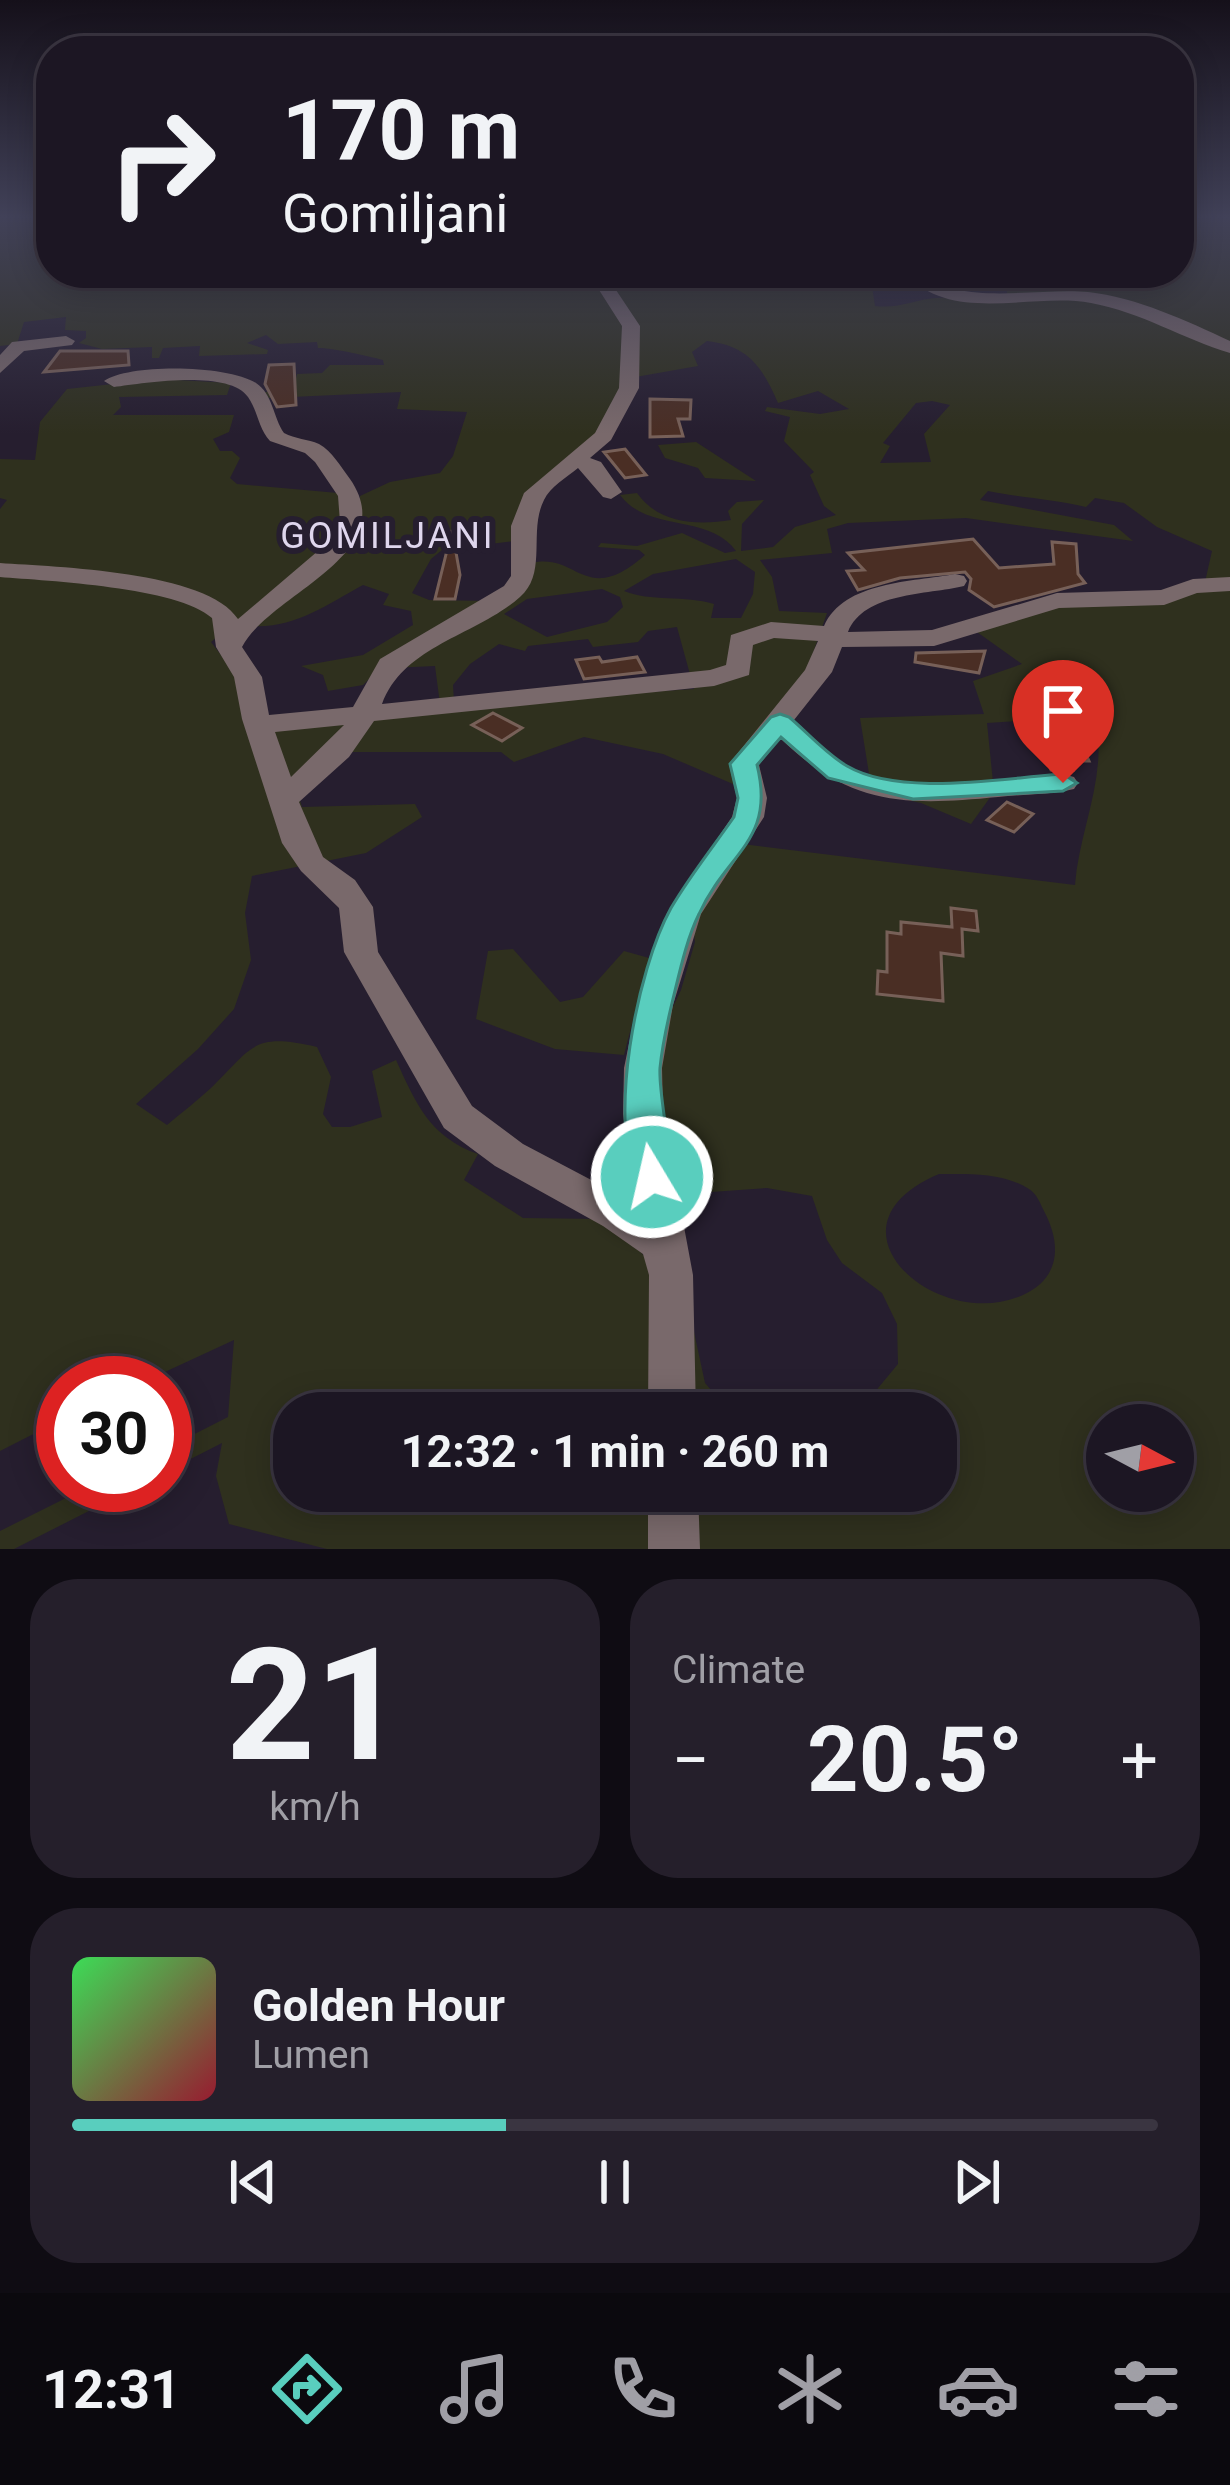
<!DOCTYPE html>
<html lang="en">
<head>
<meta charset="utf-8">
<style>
  :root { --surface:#1c1623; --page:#251f2b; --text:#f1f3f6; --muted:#a09fa6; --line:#3a3541; --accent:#59cebe }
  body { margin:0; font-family:Roboto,sans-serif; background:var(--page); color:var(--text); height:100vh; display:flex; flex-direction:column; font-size:45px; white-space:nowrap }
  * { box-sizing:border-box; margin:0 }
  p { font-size:39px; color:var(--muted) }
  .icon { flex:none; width:66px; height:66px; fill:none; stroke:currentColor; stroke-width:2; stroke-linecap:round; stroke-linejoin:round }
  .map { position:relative; height:1549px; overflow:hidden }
  .details { display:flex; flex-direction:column; gap:30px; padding:30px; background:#0f0c13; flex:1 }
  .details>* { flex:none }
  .hud { position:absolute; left:36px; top:36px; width:1158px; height:252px; border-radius:48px; box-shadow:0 6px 30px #0003,0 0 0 3px var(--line); background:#1c1623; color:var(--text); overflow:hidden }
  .needle { width:78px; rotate:97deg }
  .buttons { position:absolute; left:1086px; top:1404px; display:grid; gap:24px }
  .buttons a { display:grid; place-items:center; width:108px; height:108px; border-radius:50%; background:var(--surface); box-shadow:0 6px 30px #0003,0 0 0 3px var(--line); font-size:60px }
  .speed { position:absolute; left:36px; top:1356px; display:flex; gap:24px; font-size:60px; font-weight:700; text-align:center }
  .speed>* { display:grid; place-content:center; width:156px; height:156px; border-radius:50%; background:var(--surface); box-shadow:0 6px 30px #0003,0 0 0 3px var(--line); line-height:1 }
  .speed .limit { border:18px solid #d22; background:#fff; color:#111 }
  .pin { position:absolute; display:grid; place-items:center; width:102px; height:102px; color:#fff; margin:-123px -51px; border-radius:50% 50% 50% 0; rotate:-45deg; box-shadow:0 0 12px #0007 }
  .pin .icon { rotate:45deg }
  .me { position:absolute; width:132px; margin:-66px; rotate:351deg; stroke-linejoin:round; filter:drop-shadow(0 0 9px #0008) }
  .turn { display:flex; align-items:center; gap:42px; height:252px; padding:0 48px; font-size:54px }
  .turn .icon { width:156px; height:156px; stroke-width:2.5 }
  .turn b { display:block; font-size:84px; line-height:102px }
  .big { font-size:90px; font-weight:700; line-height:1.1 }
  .details .tile { flex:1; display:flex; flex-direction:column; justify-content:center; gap:18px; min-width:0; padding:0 42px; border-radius:48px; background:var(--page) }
  .details .dial { align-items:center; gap:0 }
  .dial b { font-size:156px; line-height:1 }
  .song { display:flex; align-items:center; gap:36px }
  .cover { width:144px; height:144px; border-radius:18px; background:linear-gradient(135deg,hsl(130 70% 55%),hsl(350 70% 35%)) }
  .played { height:12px; border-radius:6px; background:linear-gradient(90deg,var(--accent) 40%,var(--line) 40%) }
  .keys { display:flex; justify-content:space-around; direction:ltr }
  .heat { display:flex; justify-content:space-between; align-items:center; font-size:66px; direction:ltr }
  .details .tiles { flex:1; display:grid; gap:30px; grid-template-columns:1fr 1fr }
  .tile:last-child { grid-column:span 2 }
  .trip { position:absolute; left:273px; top:1392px; width:684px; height:120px; border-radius:48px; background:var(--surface); box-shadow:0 6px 30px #0003,0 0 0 3px var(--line); font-weight:700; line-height:120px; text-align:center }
  .menu { display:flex; height:192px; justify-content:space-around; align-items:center; background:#0b090e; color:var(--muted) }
  .menu .icon { width:84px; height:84px }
  .menu .current { color:var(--accent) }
  .menu b { font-size:54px; color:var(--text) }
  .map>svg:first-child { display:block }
  .green { fill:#2f301e; fill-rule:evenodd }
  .building { fill:#4a2e24; stroke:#776058; stroke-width:3 }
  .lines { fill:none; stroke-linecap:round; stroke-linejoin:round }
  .minor { fill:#79696b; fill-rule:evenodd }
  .route { fill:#59cebe; stroke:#3a867c; stroke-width:3 }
  .labels { text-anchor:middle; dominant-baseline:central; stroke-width:12; stroke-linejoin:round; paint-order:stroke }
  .far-quarter-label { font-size:36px; letter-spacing:3px; fill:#dfd6ed; stroke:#261e2f }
</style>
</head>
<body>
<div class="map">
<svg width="1230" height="1549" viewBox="0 0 1230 1549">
  <rect width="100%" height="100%" fill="#261e2f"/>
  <!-- green -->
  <path class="green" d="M0,217H51V273H728L777,275L779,281L787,282L792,273H908L920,284L872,286L875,306C899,309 913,300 936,298C961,295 982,305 1007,295V289L959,273H1179V217H1230V579L1205,582L1212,551L1157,527L1124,503L1095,498L1086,507C1052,499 1022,498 988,491L980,500L1114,525L1133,541L966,518L848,523L827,529L832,553L760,560L772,577L779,611L827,613L805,676L733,784L663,754L584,737L514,762L501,752H350L371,720L526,700L694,689L677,627L648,631L638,642L593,647L588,639L528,646L525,651L499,644L470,664L453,685L454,702L440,704L435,666L391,668L477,619L532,563C578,552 585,608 645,555L639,550L598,547L601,543L637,546L682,533L725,553L736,551C709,513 648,533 620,495L637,493C658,523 696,526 731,520L728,511L737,502L764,500L742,524L741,551L773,547L795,527L836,515L824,506L810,475L814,472L784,441L790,417L765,411L767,407L820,414L849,409L818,391L778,403C762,366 748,346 707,341L692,352L698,366L624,379L597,435L561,466L515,541L442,550L431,559L412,593L429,600L488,601L384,664L363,685L328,691L323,675L301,666L363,655L413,625L411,611L383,605L389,594L363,585C321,608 283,636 234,623L211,642L238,677L247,728L349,723L294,781L302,807L415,804L422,817L366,853L252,876L245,913L251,960L234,1009L198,1049L136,1104L167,1125C181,1113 197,1101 211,1088C253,1047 252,1032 317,1047L331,1077L323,1114L332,1127H350L382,1117L372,1071L396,1060C416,1104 430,1137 478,1154L464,1180L523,1218L598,1219L637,1248L688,1304L705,1383L731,1413H294V1491H936V1413H814L869,1399L898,1364L897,1324L882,1293L842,1263L827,1240L812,1196L767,1188L669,1195L657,1040L681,990L695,942L693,925L742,844L1075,885C1079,829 1110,771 1094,716L987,723L994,792L971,824L921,803L872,792L860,718L984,714L973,681L1022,664L977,632L1058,607L1230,589V1549H327L229,1524L216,1476L222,1443L165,1472V1449L228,1417L234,1340L141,1383H63V1419L0,1451V509L7,500L0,498V459L35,460L40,422L67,389L159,379L231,383L227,395L119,397L121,407L113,415H234L229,432L213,439L220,451H232L240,458L230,478L237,484L338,493L342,530L360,528V496L390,482L440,473L453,456L467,412L397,409L401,392L269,398L264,392L293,391L297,374L322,373L330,365H384L383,360C368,356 333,348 318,348L317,342L278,344L266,335L247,343L268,350L267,354L199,356L200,346L163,348L159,358H152V347L102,349L79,343L86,338V331L65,330L66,317L24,322L17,344L0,346ZM932,401L950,405L924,434L931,462L880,463L890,446L883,443L916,403ZM736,559L755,572L753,594L741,618H711L714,604C685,595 650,602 624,591L653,574ZM602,589L620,597L623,607L607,622L547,637L504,614L527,599ZM939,1174C969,1174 1002,1172 1029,1189C1037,1194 1040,1203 1044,1211C1062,1245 1060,1278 1023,1295C938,1334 814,1227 939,1174ZM1107,1425H1173V1491H1107Z
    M696,442L756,481L705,478L698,468L665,458L658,445Z
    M513,949L560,1002L583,997L624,951L649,958L624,1055L555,1049L476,1019L488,951Z
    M92,1485H140L14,1549H0V1531Z"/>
  <!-- building -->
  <path class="building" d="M60,351H128L129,365L44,372Z
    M294,364L296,405L277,407L265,384L269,365Z
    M650,399L691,400L690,419H678L683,436L650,437Z
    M625,449L646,475L625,478L604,452Z
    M452,530L460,575L455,599H435Z
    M973,539L999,568L1054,564L1052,542L1076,544L1078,574L1085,583L994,607L969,590L971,579L965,572L900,578L858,590L847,571L864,570L848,553Z
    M985,651L979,673L915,662L916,653Z
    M599,657L602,662L637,657L645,672L584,679L576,660Z
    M493,713L522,728L502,741L472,725Z
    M1051,734H1077L1089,761H1070L1073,770H1051L1039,740H1054Z
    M1007,802L1033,814L1014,832L987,820Z
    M951,908L976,911L978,931L962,929L963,956L941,953L943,1001L877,994L878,971L887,972V932L901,934V922L952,927Z"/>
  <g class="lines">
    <!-- minor -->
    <path class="minor" d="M617,273H644L612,284L640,326L639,388L611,440L590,458L601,462L622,492L611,499L603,497L578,468C567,477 550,487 544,500C528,531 548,573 520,597C476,636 404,645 382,704L710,670L726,665L731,635L771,622L824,626C844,581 913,582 955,574L964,576L967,581L964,586C927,595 864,592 848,632L932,630L1057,593L1161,590L1193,579L1230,577V591L1197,593L1164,605L1059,608L934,646L842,647L832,672L794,720C810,734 825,751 843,763C905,802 995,777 1063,774L1074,777L1078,783L1074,789C1050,795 1023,794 998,797C905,806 850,806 780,738L759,765L767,798L764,817L701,914L673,1005L662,1068L663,1114L693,1275L696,1413H648L649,1275L643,1254L603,1226L495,1166L444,1128L344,952L339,908L301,871L282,843L242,719L234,677L216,647L212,618C178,587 48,581 0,577V563C56,567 207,571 238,619L332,539L340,522L338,496L315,462L305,453L270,441C258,428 258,411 248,397C229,369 143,383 114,387L104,381C130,363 228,365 256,383C273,394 273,417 284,433C295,439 308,439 319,444C332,451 341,467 350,479C403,555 270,593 242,647L262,677L269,715L353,707L380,659L504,586L511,576V526L524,493L595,433L619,388L622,326L594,282ZM774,638L818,641L805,670L729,764L737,798L732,817L667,913L637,1005L624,1068L623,1114L635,1203L523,1144L472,1106L378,952L373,907L355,880L323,857L299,802L349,757L374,721L714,686L749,675L753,645ZM344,725L291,777L275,732Z
      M906,273H923C958,307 1041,287 1088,292C1136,297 1187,321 1230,341V353C1183,339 1141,312 1091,303C1032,292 950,325 906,273Z
      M66,336L75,341L72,345L24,351L0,373V355L12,342Z
      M648,1491H698L700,1549H648Z"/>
  </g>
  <!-- sky -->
  <linearGradient id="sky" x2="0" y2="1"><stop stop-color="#15101a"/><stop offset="0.5" stop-color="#414158"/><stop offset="1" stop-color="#414158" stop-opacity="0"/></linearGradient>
  <rect width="1230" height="434" fill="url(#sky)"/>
  <!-- route -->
  <path class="route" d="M780,714L789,717C807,732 826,754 847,766C900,797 1003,778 1063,774L1077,783L1063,791L913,799L828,778L781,737L757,765C776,841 727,852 699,914C686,940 679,975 672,1003C667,1024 662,1047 660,1068C658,1100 677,1164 665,1188L652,1192L639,1188C606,1124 637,969 671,908C689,877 713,847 734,817L738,798L730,764L771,717Z"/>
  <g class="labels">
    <!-- far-quarter labels -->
    <g class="far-quarter-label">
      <text x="388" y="536">GOMILJANI</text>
    </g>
  </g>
</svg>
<div class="buttons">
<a><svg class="needle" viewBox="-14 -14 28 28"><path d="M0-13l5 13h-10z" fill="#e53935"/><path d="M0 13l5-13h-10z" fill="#a09fa6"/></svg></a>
</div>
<div class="speed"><div class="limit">30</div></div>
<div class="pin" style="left:1063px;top:783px;background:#d93025"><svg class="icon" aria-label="arrive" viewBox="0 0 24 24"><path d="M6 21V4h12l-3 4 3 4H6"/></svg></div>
<svg class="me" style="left:652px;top:1177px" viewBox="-20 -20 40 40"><circle r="17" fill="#59cebe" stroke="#fff" stroke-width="3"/><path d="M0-11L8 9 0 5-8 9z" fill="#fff"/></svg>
<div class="trip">12:32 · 1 min · 260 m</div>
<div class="hud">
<div class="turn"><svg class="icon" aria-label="right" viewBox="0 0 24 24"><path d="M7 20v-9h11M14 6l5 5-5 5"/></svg><div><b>170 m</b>Gomiljani</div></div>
</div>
</div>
<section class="details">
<div class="tiles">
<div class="tile dial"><b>21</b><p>km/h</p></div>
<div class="tile"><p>Climate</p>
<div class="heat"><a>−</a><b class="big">20.5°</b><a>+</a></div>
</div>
<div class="tile">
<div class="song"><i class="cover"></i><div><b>Golden Hour</b><p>Lumen</p></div></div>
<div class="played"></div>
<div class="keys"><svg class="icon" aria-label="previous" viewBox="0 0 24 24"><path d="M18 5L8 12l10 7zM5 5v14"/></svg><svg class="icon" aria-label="pause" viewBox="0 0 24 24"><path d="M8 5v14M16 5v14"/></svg><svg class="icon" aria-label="next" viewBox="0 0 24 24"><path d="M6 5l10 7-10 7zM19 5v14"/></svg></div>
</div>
</div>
</section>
<nav class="menu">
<b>12:31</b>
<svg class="icon current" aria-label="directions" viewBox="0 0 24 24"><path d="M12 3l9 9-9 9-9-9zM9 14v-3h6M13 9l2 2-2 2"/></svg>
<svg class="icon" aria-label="music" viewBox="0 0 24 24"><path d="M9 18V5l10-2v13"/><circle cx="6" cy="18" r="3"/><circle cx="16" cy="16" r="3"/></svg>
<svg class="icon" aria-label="phone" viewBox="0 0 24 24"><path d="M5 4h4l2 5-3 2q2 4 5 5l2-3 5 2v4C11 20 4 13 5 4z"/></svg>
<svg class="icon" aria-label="climate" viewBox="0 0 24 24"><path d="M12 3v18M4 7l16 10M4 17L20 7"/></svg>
<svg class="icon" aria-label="car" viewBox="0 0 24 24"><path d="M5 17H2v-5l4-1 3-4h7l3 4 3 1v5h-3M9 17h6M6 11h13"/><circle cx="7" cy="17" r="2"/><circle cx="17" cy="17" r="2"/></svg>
<svg class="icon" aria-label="filters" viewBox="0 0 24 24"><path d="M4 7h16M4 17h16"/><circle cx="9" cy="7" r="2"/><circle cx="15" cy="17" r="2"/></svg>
</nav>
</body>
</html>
